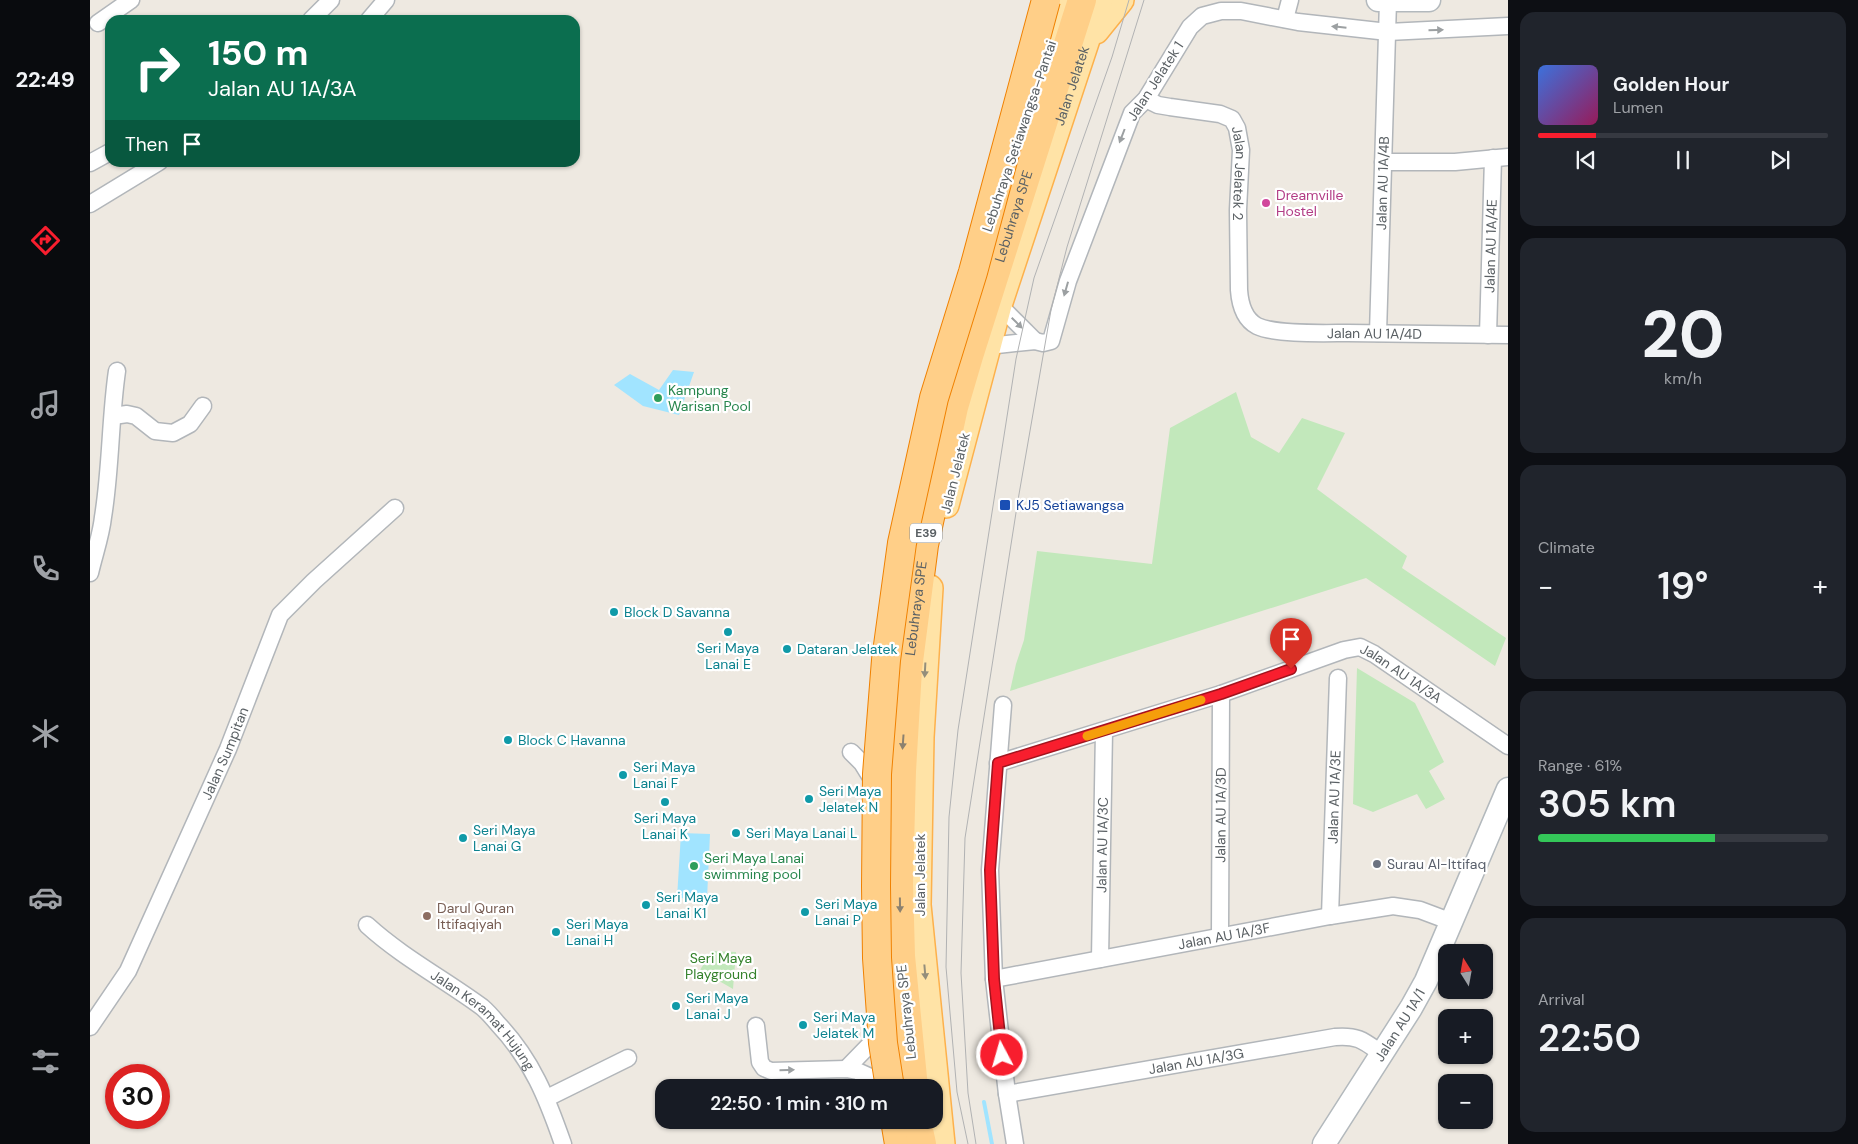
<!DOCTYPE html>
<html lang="en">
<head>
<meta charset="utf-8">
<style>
  :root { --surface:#171b24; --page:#20242c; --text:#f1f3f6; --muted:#9ea1a6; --line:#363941; --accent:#f81e2e }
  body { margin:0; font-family:"DM Sans",sans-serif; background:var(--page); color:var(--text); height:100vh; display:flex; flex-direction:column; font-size:19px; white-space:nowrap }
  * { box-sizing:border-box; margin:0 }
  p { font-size:16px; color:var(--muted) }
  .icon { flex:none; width:28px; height:28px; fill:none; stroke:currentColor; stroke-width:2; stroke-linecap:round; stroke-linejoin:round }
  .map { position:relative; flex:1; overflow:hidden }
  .details { display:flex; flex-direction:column; gap:12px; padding:12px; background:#0d0f14; width:350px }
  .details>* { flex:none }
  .top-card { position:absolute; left:15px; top:15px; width:475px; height:152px; border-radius:15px; box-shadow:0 1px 4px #0004; background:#0b6e4f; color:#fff; overflow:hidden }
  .needle { width:32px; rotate:349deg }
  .buttons { position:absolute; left:1348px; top:944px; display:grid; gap:10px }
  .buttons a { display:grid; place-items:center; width:55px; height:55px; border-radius:10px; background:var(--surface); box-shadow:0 1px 4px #0004; font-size:25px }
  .speed { position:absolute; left:15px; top:1064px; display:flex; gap:10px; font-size:25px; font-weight:700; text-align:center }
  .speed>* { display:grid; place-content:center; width:65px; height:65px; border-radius:50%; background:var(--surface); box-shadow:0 1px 4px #0004; line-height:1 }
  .speed .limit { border:8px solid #d22; background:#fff; color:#111 }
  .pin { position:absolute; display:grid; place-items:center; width:42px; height:42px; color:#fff; margin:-51px -21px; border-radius:50% 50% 50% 0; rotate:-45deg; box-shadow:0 0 5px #0007 }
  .pin .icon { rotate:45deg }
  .me { position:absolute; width:55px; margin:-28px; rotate:354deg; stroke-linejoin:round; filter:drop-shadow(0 0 4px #0008) }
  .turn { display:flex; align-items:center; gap:18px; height:105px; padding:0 20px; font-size:22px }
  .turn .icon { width:65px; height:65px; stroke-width:2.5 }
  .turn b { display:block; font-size:35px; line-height:42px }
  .then { display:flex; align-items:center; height:48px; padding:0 20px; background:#0003; gap:10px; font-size:19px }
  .big { font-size:38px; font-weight:600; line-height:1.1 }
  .details .tile { flex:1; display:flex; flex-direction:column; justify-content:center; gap:8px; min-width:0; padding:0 18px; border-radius:15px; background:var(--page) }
  .details .dial { align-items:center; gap:0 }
  .dial b { font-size:65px; line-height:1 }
  .song { display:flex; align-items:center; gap:15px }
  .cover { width:60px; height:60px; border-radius:8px; background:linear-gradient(135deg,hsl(220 70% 55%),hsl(330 70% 35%)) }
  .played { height:5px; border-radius:2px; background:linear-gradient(90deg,var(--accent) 20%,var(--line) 20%) }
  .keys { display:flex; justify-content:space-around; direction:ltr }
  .heat { display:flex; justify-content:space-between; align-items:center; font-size:28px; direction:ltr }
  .charge { height:8px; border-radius:4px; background:linear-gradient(90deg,#34c759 61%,var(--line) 0) }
  .trip { position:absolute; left:565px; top:1079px; width:288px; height:50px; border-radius:15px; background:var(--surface); box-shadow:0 1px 4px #0004; font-weight:600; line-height:50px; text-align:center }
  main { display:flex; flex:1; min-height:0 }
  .menu { display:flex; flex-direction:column; width:90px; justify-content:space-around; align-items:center; background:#090b0e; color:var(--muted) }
  .menu .icon { width:35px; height:35px }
  .menu .selected { color:var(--accent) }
  .menu b { font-size:22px; color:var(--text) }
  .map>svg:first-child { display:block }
  .green { fill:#c2e8bb }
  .water { fill:#a1e4ff }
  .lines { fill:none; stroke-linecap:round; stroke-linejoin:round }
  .stream { stroke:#a1e4ff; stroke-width:4 }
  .street-casing { stroke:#b2b6ba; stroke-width:19 }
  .secondary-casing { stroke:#b3b9bd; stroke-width:25 }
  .primary-casing { stroke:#fdb14c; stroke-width:28 }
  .highway-casing { stroke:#f08100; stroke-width:30 }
  .street { stroke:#fff; stroke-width:16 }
  .secondary { stroke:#fff; stroke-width:22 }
  .primary { stroke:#ffe3a6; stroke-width:25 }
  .highway { stroke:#ffcf88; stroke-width:28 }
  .tram { stroke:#b1b2b3; stroke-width:1 }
  .highway-bridge-casing { stroke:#f08100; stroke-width:30; stroke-linecap:butt }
  .highway-bridge { stroke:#ffcf88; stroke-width:28 }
  .oneway { fill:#9ca0a2 }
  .oneway2 { fill:#948e7b }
  .oneway3 { fill:#8c816f }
  .route-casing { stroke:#a1141e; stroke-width:12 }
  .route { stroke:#f81e2e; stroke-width:9 }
  .slow { stroke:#f59e0b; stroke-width:9 }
  .hotel-dot { fill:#d1479c; stroke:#fff; stroke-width:2 }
  .leisure-dot { fill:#2e9e5b; stroke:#fff; stroke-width:2 }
  .transit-dot { fill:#1a4fb4; stroke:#fff; stroke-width:2 }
  .culture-dot { fill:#0f9aa8; stroke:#fff; stroke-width:2 }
  .worship-dot { fill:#6b7280; stroke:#fff; stroke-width:2 }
  .education-dot { fill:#8d6e63; stroke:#fff; stroke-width:2 }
  .labels { text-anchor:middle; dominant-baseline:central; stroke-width:4.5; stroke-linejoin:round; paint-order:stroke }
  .shield { fill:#fff; stroke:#8c9092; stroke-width:1 }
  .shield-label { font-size:12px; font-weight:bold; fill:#5a6064 }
  .street-label { font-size:14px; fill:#5a6064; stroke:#fff }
  .hotel-label { font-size:14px; fill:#b23c85; stroke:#fff; text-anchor:start }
  .leisure-label { font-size:14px; fill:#27864d; stroke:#fff; text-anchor:start }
  .transit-label { font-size:14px; fill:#164399; stroke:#fff; text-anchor:start }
  .culture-label { font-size:14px; fill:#0d838f; stroke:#fff; text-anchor:start }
  .worship-label { font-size:14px; fill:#5b616d; stroke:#fff; text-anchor:start }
  .education-label { font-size:14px; fill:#785e54; stroke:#fff; text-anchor:start }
  .park-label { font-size:14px; fill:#35822c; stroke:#fff }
</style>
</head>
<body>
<main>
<nav class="menu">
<b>22:49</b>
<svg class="icon selected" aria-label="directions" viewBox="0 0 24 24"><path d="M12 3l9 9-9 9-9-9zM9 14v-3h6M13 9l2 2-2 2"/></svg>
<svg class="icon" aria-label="music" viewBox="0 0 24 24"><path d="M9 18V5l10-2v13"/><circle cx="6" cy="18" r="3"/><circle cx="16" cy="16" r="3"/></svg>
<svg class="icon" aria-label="phone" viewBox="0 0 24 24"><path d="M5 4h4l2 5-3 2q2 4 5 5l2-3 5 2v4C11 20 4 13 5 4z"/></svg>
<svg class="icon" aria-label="climate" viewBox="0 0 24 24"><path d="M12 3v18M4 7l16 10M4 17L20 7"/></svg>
<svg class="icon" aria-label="car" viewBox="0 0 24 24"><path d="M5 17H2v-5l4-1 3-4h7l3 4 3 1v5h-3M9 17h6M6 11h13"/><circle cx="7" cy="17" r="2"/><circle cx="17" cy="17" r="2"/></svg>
<svg class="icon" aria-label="filters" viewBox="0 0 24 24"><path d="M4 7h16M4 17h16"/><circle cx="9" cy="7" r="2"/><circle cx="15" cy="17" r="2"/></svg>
</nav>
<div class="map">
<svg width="1418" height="1144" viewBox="0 0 1418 1144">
  <rect width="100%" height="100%" fill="#eee9e1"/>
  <!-- green -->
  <path class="green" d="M1146,392L1161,437L1189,453L1212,418L1255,433L1227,489L1317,556L1312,568L1416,638L1405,666L1276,578L920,691L926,664L934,640L947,551L1062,564L1080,428Z
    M1267,668L1325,703L1354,762L1339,771L1355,799L1336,809L1327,794L1283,812L1263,804Z
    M622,951L646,952L643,989L610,970Z"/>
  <!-- water -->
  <path class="water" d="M583,370L604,372L589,415L553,406L524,385L540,374L569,390Z
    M591,833L620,834L617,899L587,898Z"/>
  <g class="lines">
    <!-- stream -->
    <path class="stream" d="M894,1102L902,1144"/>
    <!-- street casing -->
    <g class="street-casing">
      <g id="street">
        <path d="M1195,19L1200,0"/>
        <path d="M221,20L241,0"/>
        <path d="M279,20L296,0"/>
        <path d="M8,23L41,0"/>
        <path id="s1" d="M1056,99L1068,105L1080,107L1130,114L1142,119L1147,128L1151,150L1148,210L1149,290C1150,304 1154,319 1167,326C1186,335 1236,333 1258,333C1311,334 1365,334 1418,335"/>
        <path d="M1293,162H1365L1418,157"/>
        <path d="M0,163L20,152"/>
        <path d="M0,204L69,162"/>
        <path d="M909,305L945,341"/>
        <path id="s2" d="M1288,333L1298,1"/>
        <path id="s3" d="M1398,335L1403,158"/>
        <path d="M898,346L945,341L953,343L961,341L978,281L1042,113L1056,99L1100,27L1112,16L1131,11H1151L1208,22L1298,32L1418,26"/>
        <path d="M23,416L37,414L46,416L65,431L83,433L100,424L113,406"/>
        <path d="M0,573C4,555 11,536 13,517C21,468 20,419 27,371"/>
        <path d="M913,705L900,870L904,979L917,1094L925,1144"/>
        <path d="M761,752L772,763L785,784"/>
        <path id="s4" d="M908,763L1131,694L1254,650L1270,647L1284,654L1418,746"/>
        <path id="s5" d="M1240,916L1248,678"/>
        <path id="s6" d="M277,925C312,957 354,979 392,1007C398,1012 403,1018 408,1024C442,1060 457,1098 473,1144"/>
        <path id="s7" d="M1130,936L1131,694"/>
        <path id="s8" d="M1010,959L1014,731"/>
        <path id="s9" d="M904,979L1240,916L1303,906L1330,910L1362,922"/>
        <path d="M666,1026L670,1062L674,1068L681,1071L756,1069L767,1071L796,1084"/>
        <path id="s10" d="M0,1027L38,971L138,749L190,615L224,581L305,508"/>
        <path d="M756,1069L791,1033"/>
        <path id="s11" d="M917,1094L1245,1037C1268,1035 1274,1041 1292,1054"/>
        <path d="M457,1098L538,1058"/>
      </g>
    </g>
    <!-- secondary casing -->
    <g class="secondary-casing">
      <g id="secondary">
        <path d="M1288,0H1339"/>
        <path id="s12" d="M1234,1144L1321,1008L1336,981L1418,789"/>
      </g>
    </g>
    <!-- primary casing -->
    <g class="primary-casing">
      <g id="primary">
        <path d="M1006,31L1031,0"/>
        <path d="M941,93L978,0"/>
        <path id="s13" d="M856,505L909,305L1010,0"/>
        <path d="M840,588L831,737L828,905L852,1144"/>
      </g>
    </g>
    <!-- highway casing -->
    <g class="highway-casing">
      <g id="highway">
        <path id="s14" d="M824,1088L811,956L809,884L812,771L818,669L834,545L864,407L879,356L992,0"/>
        <path d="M805,1120L809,1144"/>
        <path d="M827,1120L832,1144"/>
      </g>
    </g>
    <!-- street -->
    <use href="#street" class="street"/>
    <!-- secondary -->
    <use href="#secondary" class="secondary"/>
    <!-- primary -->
    <use href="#primary" class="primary"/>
    <!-- highway -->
    <use href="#highway" class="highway"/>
    <!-- tram -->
    <path class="tram" d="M878,1144L867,1092L856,967L859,817L868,730L926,359L944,278L1022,57L1039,0
      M886,1144L878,1093L871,973L875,838L928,500L961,310L977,247L1054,0"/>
    <!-- highway-bridge casing -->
    <g class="highway-bridge-casing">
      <path id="highway-bridge" d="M800,1088L793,1043L787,958L786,886L787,774L796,660L812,543L844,398L883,272L956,0"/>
    </g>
    <!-- highway-bridge -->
    <use href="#highway-bridge" class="highway-bridge"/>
  </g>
  <!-- one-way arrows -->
  <defs><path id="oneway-solid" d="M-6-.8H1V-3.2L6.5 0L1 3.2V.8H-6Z" transform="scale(1.25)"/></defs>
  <g class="oneway">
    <use href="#oneway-solid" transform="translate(1249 27) rotate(-174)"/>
    <use href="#oneway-solid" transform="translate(1346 30) rotate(-2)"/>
    <use href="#oneway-solid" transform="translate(1032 136) rotate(111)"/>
    <use href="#oneway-solid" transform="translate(976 289) rotate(106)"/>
    <use href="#oneway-solid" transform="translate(927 323) rotate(45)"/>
    <use href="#oneway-solid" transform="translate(697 1070) rotate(-1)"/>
  </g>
  <g class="oneway2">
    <use href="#oneway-solid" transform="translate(835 670) rotate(93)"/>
    <use href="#oneway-solid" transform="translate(835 972) rotate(85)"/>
  </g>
  <g class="oneway3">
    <use href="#oneway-solid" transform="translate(813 742) rotate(94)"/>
    <use href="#oneway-solid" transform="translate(810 905) rotate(89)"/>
  </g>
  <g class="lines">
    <!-- route casing -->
    <g class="route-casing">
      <path id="route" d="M912,1055L904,979L900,870L908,763L1131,694L1201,669"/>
    </g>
    <!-- route -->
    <use href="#route" class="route"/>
    <!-- slow -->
    <path class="slow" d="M997,736L1111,700"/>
  </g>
  <!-- markers -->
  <circle class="hotel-dot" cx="1176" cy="203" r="5"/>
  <g class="leisure-dot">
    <circle cx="568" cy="398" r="5"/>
    <circle cx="604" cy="866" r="5"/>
  </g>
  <rect class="transit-dot" x="909" y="499" width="12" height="12" rx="2.5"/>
  <g class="culture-dot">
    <circle cx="524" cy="612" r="5"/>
    <circle cx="638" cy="632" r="5"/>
    <circle cx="697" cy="649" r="5"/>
    <circle cx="418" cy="740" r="5"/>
    <circle cx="533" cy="775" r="5"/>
    <circle cx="719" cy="799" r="5"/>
    <circle cx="575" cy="802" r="5"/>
    <circle cx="646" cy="833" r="5"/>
    <circle cx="373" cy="838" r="5"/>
    <circle cx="556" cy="905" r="5"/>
    <circle cx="715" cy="912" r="5"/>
    <circle cx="466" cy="932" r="5"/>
    <circle cx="586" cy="1006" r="5"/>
    <circle cx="713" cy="1025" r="5"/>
  </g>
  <circle class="worship-dot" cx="1287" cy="864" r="5"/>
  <circle class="education-dot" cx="337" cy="916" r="5"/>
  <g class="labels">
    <!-- shield labels -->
    <rect class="shield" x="820" y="523.5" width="32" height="19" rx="4"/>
    <g class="shield-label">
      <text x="836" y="533">E39</text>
    </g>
    <!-- street labels -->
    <g class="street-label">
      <text transform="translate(1065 81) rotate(-57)">Jalan Jelatek 1</text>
      <text stroke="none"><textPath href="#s13" startOffset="438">Jalan Jelatek</textPath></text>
      <text transform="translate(929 136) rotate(-71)">Lebuhraya Setiawangsa–Pantai</text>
      <text stroke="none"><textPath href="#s1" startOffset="145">Jalan Jelatek 2</textPath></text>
      <text stroke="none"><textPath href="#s2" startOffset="150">Jalan AU 1A/4B</textPath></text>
      <text stroke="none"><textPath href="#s14" startOffset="886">Lebuhraya SPE</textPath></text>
      <text stroke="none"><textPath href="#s3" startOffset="89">Jalan AU 1A/4E</textPath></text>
      <text stroke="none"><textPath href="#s1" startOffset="422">Jalan AU 1A/4D</textPath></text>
      <text transform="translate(865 473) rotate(-76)">Jalan Jelatek</text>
      <text stroke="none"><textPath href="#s14" startOffset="481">Lebuhraya SPE</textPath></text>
      <text stroke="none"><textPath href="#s4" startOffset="429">Jalan AU 1A/3A</textPath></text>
      <text stroke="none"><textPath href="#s10" startOffset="306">Jalan Sumpitan</textPath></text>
      <text stroke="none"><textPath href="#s5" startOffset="119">Jalan AU 1A/3E</textPath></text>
      <text stroke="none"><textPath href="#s7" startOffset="121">Jalan AU 1A/3D</textPath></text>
      <text stroke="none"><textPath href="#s8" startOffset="114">Jalan AU 1A/3C</textPath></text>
      <text transform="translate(830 875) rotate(-90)">Jalan Jelatek</text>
      <text stroke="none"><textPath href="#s9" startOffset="234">Jalan AU 1A/3F</textPath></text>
      <text transform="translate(816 1012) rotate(-96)">Lebuhraya SPE</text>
      <text stroke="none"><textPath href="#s6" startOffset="151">Jalan Keramat Hujung</textPath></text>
      <text stroke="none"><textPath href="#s12" startOffset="141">Jalan AU 1A/1</textPath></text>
      <text stroke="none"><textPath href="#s11" startOffset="192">Jalan AU 1A/3G</textPath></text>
    </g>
    <!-- hotel labels -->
    <g class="hotel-label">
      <text x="1186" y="195">Dreamville<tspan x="1186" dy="16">Hostel</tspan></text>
    </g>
    <!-- leisure labels -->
    <g class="leisure-label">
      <text x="578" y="390">Kampung<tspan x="578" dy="16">Warisan Pool</tspan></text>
      <text x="614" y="858">Seri Maya Lanai<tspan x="614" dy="16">swimming pool</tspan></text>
    </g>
    <!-- transit labels -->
    <g class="transit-label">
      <text x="926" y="505">KJ5 Setiawangsa</text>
    </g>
    <!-- culture labels -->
    <g class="culture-label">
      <text x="534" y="612">Block D Savanna</text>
      <text x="638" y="648" text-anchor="middle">Seri Maya<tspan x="638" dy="16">Lanai E</tspan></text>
      <text x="707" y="649">Dataran Jelatek</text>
      <text x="428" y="740">Block C Havanna</text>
      <text x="543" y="767">Seri Maya<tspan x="543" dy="16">Lanai F</tspan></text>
      <text x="729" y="791">Seri Maya<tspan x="729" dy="16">Jelatek N</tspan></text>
      <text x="575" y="818" text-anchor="middle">Seri Maya<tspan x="575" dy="16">Lanai K</tspan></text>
      <text x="383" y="830">Seri Maya<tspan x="383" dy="16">Lanai G</tspan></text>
      <text x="656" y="833">Seri Maya Lanai L</text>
      <text x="566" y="897">Seri Maya<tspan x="566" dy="16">Lanai K1</tspan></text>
      <text x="725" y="904">Seri Maya<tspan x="725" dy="16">Lanai P</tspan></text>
      <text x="476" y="924">Seri Maya<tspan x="476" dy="16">Lanai H</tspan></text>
      <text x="596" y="998">Seri Maya<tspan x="596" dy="16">Lanai J</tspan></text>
      <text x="723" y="1017">Seri Maya<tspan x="723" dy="16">Jelatek M</tspan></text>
    </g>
    <!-- worship labels -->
    <g class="worship-label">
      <text x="1297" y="864">Surau Al-Ittifaq</text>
    </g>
    <!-- education labels -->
    <g class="education-label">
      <text x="347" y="908">Darul Quran<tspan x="347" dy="16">Ittifaqiyah</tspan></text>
    </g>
    <!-- park labels -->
    <g class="park-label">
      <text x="631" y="958">Seri Maya<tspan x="631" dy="16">Playground</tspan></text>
    </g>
  </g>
</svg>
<div class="buttons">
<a><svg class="needle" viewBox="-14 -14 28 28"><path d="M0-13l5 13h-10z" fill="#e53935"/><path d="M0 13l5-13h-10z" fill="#9ea1a6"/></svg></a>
<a>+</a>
<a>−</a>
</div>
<div class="speed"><div class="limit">30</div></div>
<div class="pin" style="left:1201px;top:669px;background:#d93025"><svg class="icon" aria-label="arrive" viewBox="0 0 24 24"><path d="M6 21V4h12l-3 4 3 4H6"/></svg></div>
<svg class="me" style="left:912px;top:1055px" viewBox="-20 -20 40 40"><circle r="17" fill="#f81e2e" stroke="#fff" stroke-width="3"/><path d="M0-11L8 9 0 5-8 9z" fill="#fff"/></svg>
<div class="trip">22:50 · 1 min · 310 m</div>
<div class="top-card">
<div class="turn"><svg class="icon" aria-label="right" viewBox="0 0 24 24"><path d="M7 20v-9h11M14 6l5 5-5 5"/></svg><div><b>150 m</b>Jalan AU 1A/3A</div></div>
<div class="then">Then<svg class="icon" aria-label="arrive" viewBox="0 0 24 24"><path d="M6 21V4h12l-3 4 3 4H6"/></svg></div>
</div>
</div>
<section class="details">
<div class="tile">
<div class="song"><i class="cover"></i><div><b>Golden Hour</b><p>Lumen</p></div></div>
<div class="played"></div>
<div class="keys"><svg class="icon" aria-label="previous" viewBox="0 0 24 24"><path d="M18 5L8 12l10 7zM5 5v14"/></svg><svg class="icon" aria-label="pause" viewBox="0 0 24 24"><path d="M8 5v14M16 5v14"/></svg><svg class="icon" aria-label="next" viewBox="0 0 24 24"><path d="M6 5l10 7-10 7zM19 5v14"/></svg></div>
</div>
<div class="tile dial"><b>20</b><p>km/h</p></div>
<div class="tile"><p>Climate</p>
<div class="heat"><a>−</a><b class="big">19°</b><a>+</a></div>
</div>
<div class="tile"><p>Range · 61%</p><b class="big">305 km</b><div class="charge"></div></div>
<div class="tile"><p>Arrival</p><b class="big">22:50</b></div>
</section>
</main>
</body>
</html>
